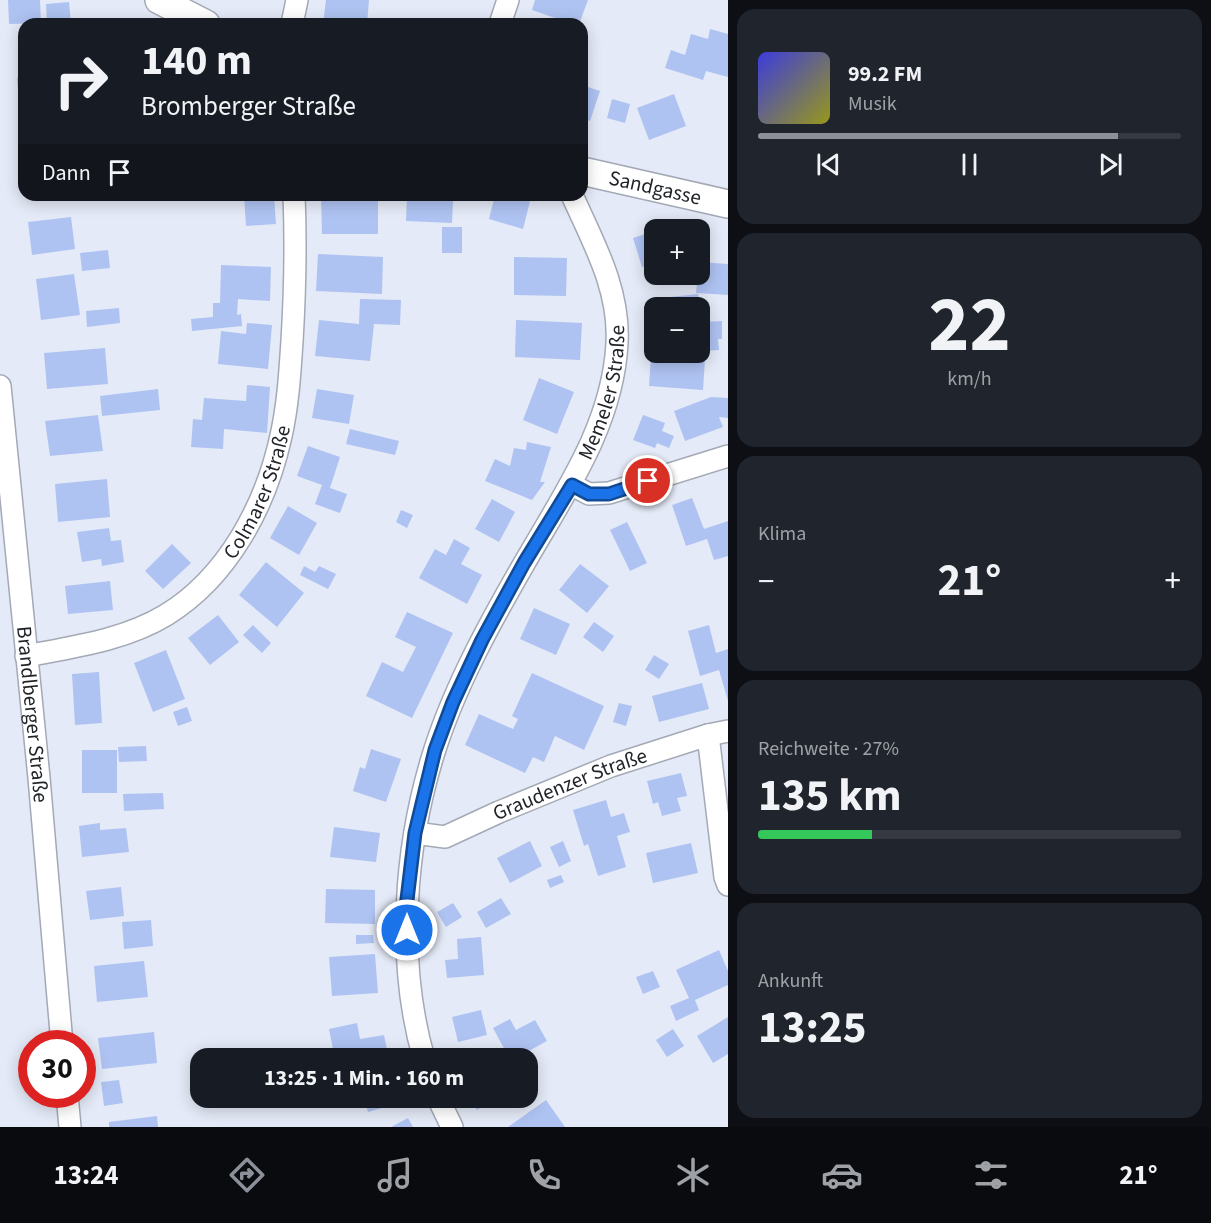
<!DOCTYPE html>
<html lang="de">
<head>
<meta charset="utf-8">
<style>
  :root { --surface:#171b24; --page:#20242c; --text:#f1f3f6; --muted:#9ea1a6; --line:#363941; --accent:#8c9099 }
  body { margin:0; font-family:"Source Sans 3",sans-serif; background:var(--page); color:var(--text); height:100vh; display:flex; flex-direction:column; font-size:22px; white-space:nowrap }
  * { box-sizing:border-box; margin:0 }
  p { font-size:20px; color:var(--muted) }
  .icon { flex:none; width:33px; height:33px; fill:none; stroke:currentColor; stroke-width:2; stroke-linecap:round; stroke-linejoin:round }
  .map { position:relative; flex:1; overflow:hidden }
  .drawer { display:flex; flex-direction:column; gap:9px; padding:9px; background:#0d0f14; width:483px }
  .drawer>* { flex:none }
  .guide { position:absolute; left:18px; top:18px; width:570px; height:183px; border-radius:18px; box-shadow:0 3px 15px #0003; background:#171b24; color:var(--text); overflow:hidden }
  .tools { position:absolute; left:644px; top:219px; display:grid; gap:12px }
  .tools a { display:grid; place-items:center; width:66px; height:66px; border-radius:12px; background:var(--surface); box-shadow:0 3px 15px #0003; font-size:30px }
  .speed { position:absolute; left:18px; top:1030px; display:flex; gap:12px; font-size:30px; font-weight:700; text-align:center }
  .speed>* { display:grid; place-content:center; width:78px; height:78px; border-radius:50%; background:var(--surface); box-shadow:0 3px 15px #0003; line-height:1 }
  .speed .limit { border:9px solid #d22; background:#fff; color:#111 }
  .pin { position:absolute; display:grid; place-items:center; width:51px; height:51px; color:#fff; margin:-26px; border:3px solid #fff; border-radius:50%; box-shadow:0 2px 6px #0007 }
  .me { position:absolute; width:66px; margin:-33px; rotate:0deg; stroke-linejoin:round; filter:drop-shadow(0 0 4px #0008) }
  .turn { display:flex; align-items:center; gap:21px; height:126px; padding:0 24px; font-size:27px }
  .turn .icon { width:78px; height:78px; stroke-width:2.5 }
  .turn b { display:block; font-size:42px; line-height:51px }
  .then { display:flex; align-items:center; height:57px; padding:0 24px; background:#0003; gap:12px; font-size:22px }
  .big { font-size:45px; font-weight:700; line-height:1.1 }
  .drawer .tile { flex:1; display:flex; flex-direction:column; justify-content:center; gap:9px; min-width:0; padding:0 21px; border-radius:18px; background:var(--page) }
  .drawer .dial { align-items:center; gap:0 }
  .dial b { font-size:78px; line-height:1 }
  .song { display:flex; align-items:center; gap:18px }
  .cover { width:72px; height:72px; border-radius:9px; background:linear-gradient(135deg,hsl(240 70% 55%),hsl(60 70% 35%)) }
  .played { height:6px; border-radius:3px; background:linear-gradient(90deg,var(--accent) 85%,var(--line) 85%) }
  .keys { display:flex; justify-content:space-around; direction:ltr }
  .heat { display:flex; justify-content:space-between; align-items:center; font-size:33px; direction:ltr }
  .charge { height:9px; border-radius:4px; background:linear-gradient(90deg,#34c759 27%,var(--line) 0) }
  .trip { position:absolute; left:190px; top:1048px; width:348px; height:60px; border-radius:18px; background:var(--surface); box-shadow:0 3px 15px #0003; font-weight:700; line-height:60px; text-align:center }
  .dock { display:flex; height:96px; justify-content:space-around; align-items:center; background:#090b0e; color:var(--muted) }
  .dock .icon { width:42px; height:42px }
  .dock .on { color:var(--accent) }
  .dock b { font-size:27px; color:var(--text) }
  main { display:flex; flex:1; min-height:0 }
  .map>svg:first-child { display:block }
  .building { fill:#afc3f2 }
  .lines { fill:none; stroke-linecap:round; stroke-linejoin:round }
  .minor-casing { stroke:#a3a9b5; stroke-width:24 }
  .tertiary-casing { stroke:#a3a9b5; stroke-width:30 }
  .minor { stroke:#fff; stroke-width:21 }
  .tertiary { stroke:#fff; stroke-width:27 }
  .route-casing { stroke:#114b97; stroke-width:15 }
  .route { stroke:#1a73e8; stroke-width:10 }
  .labels { text-anchor:middle; dominant-baseline:central; stroke-width:4.5; stroke-linejoin:round; paint-order:stroke }
  .street-label { font-size:21px; fill:#1f2226; stroke:#fff }
</style>
</head>
<body>
<main>
<div class="map">
<svg width="728" height="1127" viewBox="0 0 728 1127">
  <rect width="100%" height="100%" fill="#e4eaf7"/>
  <!-- building -->
  <path class="building" d="M8,0H40L41,23L9,24Z
    M326,0H369L367,24H323Z
    M535,0H588L579,24H556L558,19L532,10Z
    M69,2L71,24H47L46,4Z
    M454,21L455,24H439V22Z
    M710,29L728,34V77L706,71L703,80L665,68L671,50L685,55L691,34L708,39Z
    M24,77V104H19L17,78Z
    M582,85L600,91L590,121L582,118Z
    M674,94L686,126L649,140L637,108Z
    M612,99L630,104L625,123L607,118Z
    M244,195H274L276,224L246,226Z
    M321,195H341V199H378V234H322Z
    M407,195H444V201H453L452,223L406,221Z
    M495,195H509L530,201L523,229L489,219Z
    M71,217L75,249L32,255L28,222Z
    M674,225L676,230H661V229Z
    M442,227H462V253H442Z
    M654,231V263L642,267L633,238Z
    M108,250L110,268L82,271L80,253Z
    M318,254L383,257L382,294L316,291Z
    M514,257L567,258L566,296L514,295Z
    M699,262L728,264V295L696,293Z
    M221,265L271,267L270,301L238,299L237,315L241,314L242,326L192,331L191,319L213,317V303H220Z
    M74,274L80,315L41,320L36,279Z
    M698,294L700,308H654V316L652,317L651,299Z
    M360,299L401,300L400,325L374,324L370,361L315,356L319,320L359,324Z
    M119,308L120,323L87,327L86,311Z
    M699,316L701,322L722,321V339H718L719,350L699,351Z
    M516,320L582,323L580,360L515,357Z
    M247,323L272,325L268,369L218,364L221,331L246,334Z
    M105,348L108,384L47,389L44,353Z
    M651,355L705,359L703,390L649,386Z
    M539,378L574,392L557,434L523,420Z
    M247,385L270,387L267,433L224,429L223,449L191,447L193,419L202,420L204,398L246,401Z
    M158,389L160,410L102,416L100,396Z
    M317,389L354,395L349,424L312,418Z
    M711,397L728,398V418L719,417L723,427L685,441L674,411Z
    M98,415L103,451L50,456L45,421Z
    M643,415L665,423L662,431L674,436L669,448L657,443L655,448L633,440Z
    M350,429L399,441L395,455L346,444Z
    M527,442L551,447L540,482H545L532,500L485,481L495,459L510,466L514,448L526,450Z
    M308,446L340,457L330,488L347,494L340,513L315,504L322,485L297,476Z
    M107,479L110,517L58,522L55,484Z
    M692,498L704,529L728,521V556L714,560L707,539L686,546L672,505Z
    M492,499L515,512L499,542L475,529Z
    M288,506L317,523L299,555L270,538Z
    M401,510L413,515L407,528L396,522Z
    M627,522L647,563L630,571L610,530Z
    M109,528L111,541L121,540L124,562L102,566L101,559L82,562L77,532Z
    M454,539L470,548L461,564L482,575L467,604L419,578L435,549L446,555Z
    M172,544L191,563L163,589L145,571Z
    M266,562L304,593L277,627L239,595Z
    M580,564L609,586L587,613L559,590Z
    M304,566L315,572L319,566L336,574L328,589L300,575Z
    M110,581L113,610L68,614L65,586Z
    M534,608L570,624L556,655L520,639Z
    M407,612L453,633L412,718L366,696L382,662L403,672L416,647L395,637Z
    M218,615L239,642L210,665L188,638Z
    M594,622L614,636L603,652L583,637Z
    M253,625L271,643L262,653L243,635Z
    M709,625L716,653L728,649V701L719,670L700,676L688,631Z
    M166,650L185,699L153,712L134,663Z
    M654,655L669,664L659,679L645,670Z
    M99,672L102,723L75,725L72,674Z
    M532,673L604,706L584,750L555,736L544,762L533,757L525,773L465,745L479,714L513,729L518,719L512,716Z
    M702,683L709,709L659,722L652,696Z
    M619,703L632,706L626,726L613,722Z
    M187,707L192,721L178,726L173,712Z
    M146,746L147,761L119,762L118,747Z
    M371,749L401,759L386,802L353,791L360,767L365,769Z
    M82,750H117V793H82Z
    M681,773L687,796L677,798L681,811L662,816L658,802L653,804L647,781Z
    M163,793L164,809L124,811L123,794Z
    M606,800L611,817L624,813L630,832L617,836L626,867L598,876L588,844L584,846L573,810Z
    M100,823V830L126,828L129,852L82,857L79,826Z
    M334,827L380,833L376,862L330,857Z
    M530,841L542,866L510,883L497,858Z
    M563,841L571,861L559,867L550,847Z
    M691,843L698,873L653,883L646,853Z
    M561,875L564,882L550,888L547,880Z
    M121,887L124,916L90,920L86,891Z
    M326,889L375,890V924L325,923Z
    M501,898L511,914L486,928L477,912Z
    M453,903L462,917L446,927L437,912Z
    M151,920L153,946L124,949L122,922Z
    M356,935H373L374,943L356,944Z
    M481,937L484,975L447,978L445,960L458,959L457,939Z
    M719,950L728,971V985L695,1000L699,1010L676,1021L670,1006L689,998L676,970Z
    M375,954L378,993L332,996L329,957Z
    M144,961L148,997L97,1002L94,966Z
    M653,971L660,987L643,994L636,977Z
    M481,1010L487,1035L458,1042L452,1017Z
    M728,1017V1054L713,1063L697,1036Z
    M510,1019L516,1030L535,1020L547,1041L514,1059H495L506,1052L493,1028Z
    M357,1023L360,1039L384,1035L389,1059H335L329,1029Z
    M673,1029L684,1046L667,1057L656,1040Z
    M154,1032L157,1063L102,1069L98,1038Z
    M119,1080L123,1103L104,1106L101,1082Z
    M364,1098H402L403,1102L368,1112Z
    M469,1098H495L477,1110Z
    M546,1100L565,1127H508Z
    M157,1116L158,1127H109V1122Z
    M408,1118L413,1127H391Z"/>
  <g class="lines">
    <!-- minor casing -->
    <g class="minor-casing">
      <g id="minor">
        <path d="M292,24L297,0"/>
        <path d="M500,24L508,0"/>
        <path id="s1" d="M0,386L39,778L62,1044"/>
        <path d="M572,485L589,494L609,493L728,456"/>
        <path id="s2" d="M26,656C73,647 125,640 166,615C228,577 266,505 281,436C288,405 290,372 292,341C295,292 296,244 294,195"/>
        <path d="M708,735L725,877L728,885"/>
        <path id="s3" d="M415,833L445,837L499,812L611,766L708,735L728,731"/>
        <path id="s4" d="M424,1059C396,961 404,846 435,749C456,684 491,621 525,562C564,494 613,425 617,343C620,289 593,242 572,195"/>
        <path d="M67,1095L70,1127"/>
        <path d="M438,1098L452,1127"/>
      </g>
    </g>
    <!-- tertiary casing -->
    <g class="tertiary-casing">
      <g id="tertiary">
        <path d="M159,0L206,24"/>
        <path id="s5" d="M582,171L728,204"/>
      </g>
    </g>
    <!-- minor -->
    <use href="#minor" class="minor"/>
    <!-- tertiary -->
    <use href="#tertiary" class="tertiary"/>
  </g>
  <g class="lines">
    <!-- route casing -->
    <g class="route-casing">
      <path id="route" d="M407,930L406,908L415,833L435,750L453,702L482,640L524,563L572,485L589,494H609L648,481"/>
    </g>
    <!-- route -->
    <use href="#route" class="route"/>
  </g>
  <g class="labels">
    <!-- street labels -->
    <g class="street-label">
      <text stroke="none"><textPath href="#s5" startOffset="75">Sandgasse</textPath></text>
      <text stroke="none"><textPath href="#s4" startOffset="711">Memeler Straße</textPath></text>
      <text stroke="none"><textPath href="#s2" startOffset="304">Colmarer Straße</textPath></text>
      <text stroke="none"><textPath href="#s1" startOffset="330">Brandlberger Straße</textPath></text>
      <text stroke="none"><textPath href="#s3" startOffset="166">Graudenzer Straße</textPath></text>
    </g>
  </g>
</svg>
<div class="tools">
<a>+</a>
<a>−</a>
</div>
<div class="speed"><div class="limit">30</div></div>
<div class="pin" style="left:648px;top:481px;background:#d93025"><svg class="icon" aria-label="arrive" viewBox="0 0 24 24"><path d="M6 21V4h12l-3 4 3 4H6"/></svg></div>
<svg class="me" style="left:407px;top:930px" viewBox="-20 -20 40 40"><circle r="17" fill="#1a73e8" stroke="#fff" stroke-width="3"/><path d="M0-11L8 9 0 5-8 9z" fill="#fff"/></svg>
<div class="trip">13:25 · 1 Min. · 160 m</div>
<div class="guide">
<div class="turn"><svg class="icon" aria-label="right" viewBox="0 0 24 24"><path d="M7 20v-9h11M14 6l5 5-5 5"/></svg><div><b>140 m</b>Bromberger Straße</div></div>
<div class="then">Dann<svg class="icon" aria-label="arrive" viewBox="0 0 24 24"><path d="M6 21V4h12l-3 4 3 4H6"/></svg></div>
</div>
</div>
<section class="drawer">
<div class="tile">
<div class="song"><i class="cover"></i><div><b>99.2 FM</b><p>Musik</p></div></div>
<div class="played"></div>
<div class="keys"><svg class="icon" aria-label="previous" viewBox="0 0 24 24"><path d="M18 5L8 12l10 7zM5 5v14"/></svg><svg class="icon" aria-label="pause" viewBox="0 0 24 24"><path d="M8 5v14M16 5v14"/></svg><svg class="icon" aria-label="next" viewBox="0 0 24 24"><path d="M6 5l10 7-10 7zM19 5v14"/></svg></div>
</div>
<div class="tile dial"><b>22</b><p>km/h</p></div>
<div class="tile"><p>Klima</p>
<div class="heat"><a>−</a><b class="big">21°</b><a>+</a></div>
</div>
<div class="tile"><p>Reichweite · 27%</p><b class="big">135 km</b><div class="charge"></div></div>
<div class="tile"><p>Ankunft</p><b class="big">13:25</b></div>
</section>
</main>
<nav class="dock">
<b>13:24</b>
<svg class="icon on" aria-label="directions" viewBox="0 0 24 24"><path d="M12 3l9 9-9 9-9-9zM9 14v-3h6M13 9l2 2-2 2"/></svg>
<svg class="icon" aria-label="music" viewBox="0 0 24 24"><path d="M9 18V5l10-2v13"/><circle cx="6" cy="18" r="3"/><circle cx="16" cy="16" r="3"/></svg>
<svg class="icon" aria-label="phone" viewBox="0 0 24 24"><path d="M5 4h4l2 5-3 2q2 4 5 5l2-3 5 2v4C11 20 4 13 5 4z"/></svg>
<svg class="icon" aria-label="climate" viewBox="0 0 24 24"><path d="M12 3v18M4 7l16 10M4 17L20 7"/></svg>
<svg class="icon" aria-label="car" viewBox="0 0 24 24"><path d="M5 17H2v-5l4-1 3-4h7l3 4 3 1v5h-3M9 17h6M6 11h13"/><circle cx="7" cy="17" r="2"/><circle cx="17" cy="17" r="2"/></svg>
<svg class="icon" aria-label="filters" viewBox="0 0 24 24"><path d="M4 7h16M4 17h16"/><circle cx="9" cy="7" r="2"/><circle cx="15" cy="17" r="2"/></svg>
<b>21°</b>
</nav>
</body>
</html>
